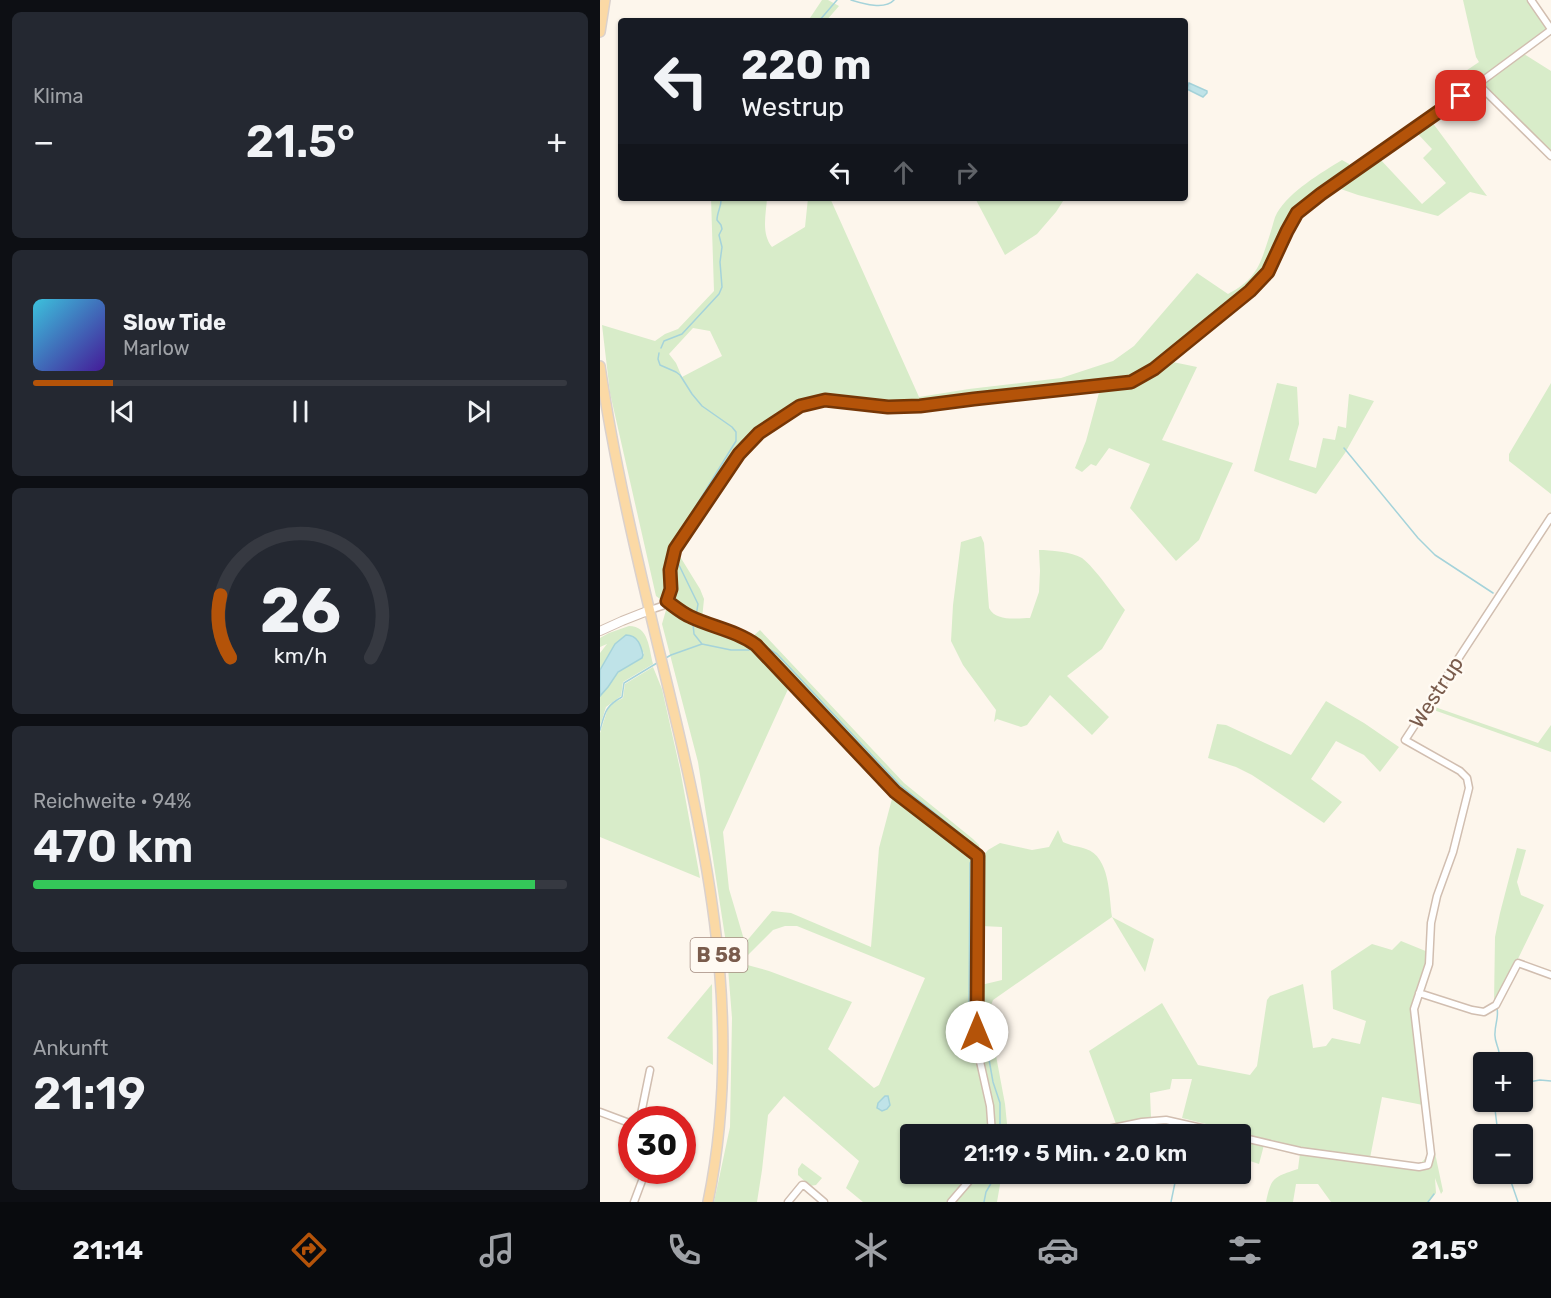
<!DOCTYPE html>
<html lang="de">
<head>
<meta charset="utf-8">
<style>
  :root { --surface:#171b24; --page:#242831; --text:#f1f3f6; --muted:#9ea1a6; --line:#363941; --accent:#b45309 }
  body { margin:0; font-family:Rubik,sans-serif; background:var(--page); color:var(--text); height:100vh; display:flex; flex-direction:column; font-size:22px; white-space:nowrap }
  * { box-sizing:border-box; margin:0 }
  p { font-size:20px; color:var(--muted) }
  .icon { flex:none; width:33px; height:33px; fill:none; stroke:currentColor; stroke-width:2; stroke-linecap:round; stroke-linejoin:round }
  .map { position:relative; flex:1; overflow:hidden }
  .panel { display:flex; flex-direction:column; gap:12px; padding:12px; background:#0d0f14; width:600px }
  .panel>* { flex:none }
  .top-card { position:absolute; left:18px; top:18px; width:570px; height:183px; border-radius:6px; box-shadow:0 2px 4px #0004; background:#171b24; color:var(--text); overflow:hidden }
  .controls { position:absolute; left:873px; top:1052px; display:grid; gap:12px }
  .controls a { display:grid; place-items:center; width:60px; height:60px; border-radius:6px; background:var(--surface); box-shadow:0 2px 4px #0004; font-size:30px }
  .speed { position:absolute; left:18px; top:1106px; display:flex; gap:12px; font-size:30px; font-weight:700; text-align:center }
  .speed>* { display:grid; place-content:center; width:78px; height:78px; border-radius:50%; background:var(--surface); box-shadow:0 2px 4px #0004; line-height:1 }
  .speed .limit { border:9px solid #d22; background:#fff; color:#111 }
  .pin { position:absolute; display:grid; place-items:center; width:51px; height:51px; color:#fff; margin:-26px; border-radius:12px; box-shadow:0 3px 9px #0006 }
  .me { position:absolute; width:66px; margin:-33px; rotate:0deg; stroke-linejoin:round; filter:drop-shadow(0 0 4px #0008) }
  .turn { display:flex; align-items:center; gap:21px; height:126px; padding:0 24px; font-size:27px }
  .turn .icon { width:78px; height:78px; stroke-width:2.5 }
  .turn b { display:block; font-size:42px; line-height:51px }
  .lanes { display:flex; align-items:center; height:57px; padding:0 24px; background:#0003; justify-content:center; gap:30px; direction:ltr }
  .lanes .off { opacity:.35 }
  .big { font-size:45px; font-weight:600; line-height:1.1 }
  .panel .tile { flex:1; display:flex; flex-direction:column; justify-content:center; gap:9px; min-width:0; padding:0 21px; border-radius:9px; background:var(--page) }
  .panel .dial { align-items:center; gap:0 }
  .dial svg { height:156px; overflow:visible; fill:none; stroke:var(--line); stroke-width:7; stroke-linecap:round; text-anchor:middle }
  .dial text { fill:var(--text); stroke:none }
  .song { display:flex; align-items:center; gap:18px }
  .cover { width:72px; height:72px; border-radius:9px; background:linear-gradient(135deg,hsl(190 70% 55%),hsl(260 70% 35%)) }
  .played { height:6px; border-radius:3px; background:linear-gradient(90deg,var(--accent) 15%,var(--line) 15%) }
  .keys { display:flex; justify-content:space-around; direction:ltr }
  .heat { display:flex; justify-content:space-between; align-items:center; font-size:33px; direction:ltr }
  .charge { height:9px; border-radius:4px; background:linear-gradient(90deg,#34c759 94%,var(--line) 0) }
  .trip { position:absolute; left:300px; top:1124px; width:351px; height:60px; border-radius:6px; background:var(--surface); box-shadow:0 2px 4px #0004; font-weight:600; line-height:60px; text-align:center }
  .dock { display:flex; height:96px; justify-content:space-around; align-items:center; background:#090b0e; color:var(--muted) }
  .dock .icon { width:42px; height:42px }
  .dock .current { color:var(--accent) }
  .dock b { font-size:27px; color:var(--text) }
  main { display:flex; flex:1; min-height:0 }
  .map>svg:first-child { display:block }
  .green { fill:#d8ecc9; fill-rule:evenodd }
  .water { fill:#bfe3e8; stroke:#a5d3da; stroke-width:1.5 }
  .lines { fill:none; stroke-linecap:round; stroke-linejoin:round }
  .stream { stroke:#a5d3da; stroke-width:1.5 }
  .minor-casing { stroke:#d1beb0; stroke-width:9 }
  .tertiary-casing { stroke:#d1beb0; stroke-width:10 }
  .primary-casing { stroke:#dad1cd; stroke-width:12 }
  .minor { stroke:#fff; stroke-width:6 }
  .tertiary { stroke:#fff; stroke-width:8 }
  .primary { stroke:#fbd9a5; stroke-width:9 }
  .route-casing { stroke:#753606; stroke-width:15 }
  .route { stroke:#b45309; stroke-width:10 }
  .labels { text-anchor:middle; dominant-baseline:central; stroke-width:5; stroke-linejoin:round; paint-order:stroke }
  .shield { fill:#fffaf3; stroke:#a28b7f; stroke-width:1.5 }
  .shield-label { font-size:20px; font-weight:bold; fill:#7a5c4d }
  .street-label { font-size:21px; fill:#7a5c4d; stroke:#fffaf3 }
</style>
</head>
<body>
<main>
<section class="panel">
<div class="tile"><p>Klima</p>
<div class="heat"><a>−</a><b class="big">21.5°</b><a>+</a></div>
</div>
<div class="tile">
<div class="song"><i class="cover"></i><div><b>Slow Tide</b><p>Marlow</p></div></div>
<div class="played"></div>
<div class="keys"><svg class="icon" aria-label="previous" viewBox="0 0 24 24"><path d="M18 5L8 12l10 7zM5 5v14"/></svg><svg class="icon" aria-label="pause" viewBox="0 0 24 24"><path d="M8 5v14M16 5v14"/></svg><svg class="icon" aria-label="next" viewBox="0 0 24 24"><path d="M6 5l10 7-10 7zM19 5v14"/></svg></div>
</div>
<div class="tile dial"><svg viewBox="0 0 100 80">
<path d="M14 69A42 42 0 1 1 86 69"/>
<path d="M14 69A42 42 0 0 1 9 37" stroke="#b45309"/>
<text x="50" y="56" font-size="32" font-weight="700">26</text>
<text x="50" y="72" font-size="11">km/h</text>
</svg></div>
<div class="tile"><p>Reichweite · 94%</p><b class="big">470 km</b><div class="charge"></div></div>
<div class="tile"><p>Ankunft</p><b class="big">21:19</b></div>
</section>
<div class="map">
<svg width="951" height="1202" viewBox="0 0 951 1202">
  <rect width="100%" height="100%" fill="#fdf6ec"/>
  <!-- green -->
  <path class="green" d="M222,0H228L239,6L226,21H208Z
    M863,0H929L950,29L860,95L851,81L879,62L876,57Z
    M924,54L951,71V153L881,86Z
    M832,122L887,196L870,192L838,216L758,195L735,187L779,158L822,204L846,183L823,158L832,149L817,133Z
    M742,160L749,164L750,171L696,213L667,272L650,290L566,357L527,381L321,405H287L225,399L198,405L158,432L74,548L69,589L65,596L60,599L56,596L10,393L2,325L55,341L65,334L78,329L114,291L111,198H167C166,215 161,233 172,247L205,227L208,198H230L319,397L369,389L461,378L513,361L534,346L597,273L628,294C659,278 661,261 671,231C673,225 674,218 677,213C690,191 721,173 742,160ZM93,328L110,331L122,356L82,377L76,363L69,354Z
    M375,198H465L456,212L437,234L405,255Z
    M568,361L597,367L562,440L633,463L599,540L576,561L530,508L550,464L509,448L496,466L491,464L482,472L475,468L486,441L500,389L528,387Z
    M677,383L697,387L699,424L689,460L716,468L723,438L735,440L738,426L746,428L749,394L774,401L745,453L716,494L654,471Z
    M951,383V494L909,461V454Z
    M381,536L384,543L389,608C396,622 417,618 430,618L439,592L440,571L439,550C450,550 472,552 482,558C496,569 513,595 525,610L502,649L467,676L509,717L492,735L450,695L427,725L421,727L397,719L394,722L396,710L363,665L351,641L353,605L361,542Z
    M76,550L100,589L104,599L102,619L81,611L73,603L72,596L74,589L72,570Z
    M72,607L145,640L155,648L160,658L189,687L123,832L129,889L145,943L172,911L191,913L271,947L279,848L293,795L375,859L374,1014L390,1120V1134H310V1173H373L350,1202H263L246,1188L259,1161L184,1096L168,1115L162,1170L157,1202H114L130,1127L132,1018L126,943L98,762L62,624L66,610ZM185,926H197L325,978L279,1085L274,1088L228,1049L252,1002L169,971L140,963L173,930Z
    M29,626C49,626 49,649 53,664L23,682L21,696L6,707L0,726V696C7,689 14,675 21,670C29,665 40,662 44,653L23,637L15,644L0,670V653L7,644L0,647V638L9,633Z
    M160,630L304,783L373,839L379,845L380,851L377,855L296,791L150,639Z
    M53,667L62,689L80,769L100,878L0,837V733L8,708L13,703L23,698L25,684Z
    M726,701L764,723L799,747L780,772L764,755L736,741L711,779L742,802L724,823L652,775L636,767L608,758L617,724L626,725L691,755Z
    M832,706L938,743L951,725V752L831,709Z
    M458,830L463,842C471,846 478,846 486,849C510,857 509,895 512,917L554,939L545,972L512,917L393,1000L390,1008L393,1012L394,1045L405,1104L408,1134H395V1121L380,1046L379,1014L381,985L402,980V927L382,926V857L388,850L400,843L432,850L449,847Z
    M917,848L926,850L917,882L921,895L944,905L916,963L894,1003L895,937L900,913Z
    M801,941L828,952L813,1009L823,1105L782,1097L770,1158L817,1166L824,1160L829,1152L833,1161V1154L835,1153L843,1191L841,1194L835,1178L836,1193L829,1202H731L718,1184H696L693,1202H666C671,1177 674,1177 698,1169L700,1153L728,1152L702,1148L582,1118L592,1079H572L570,1089L550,1093L551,1117L516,1124L489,1051L562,1003L598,1065L650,1075L657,1066L667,1000L670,996L703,984L713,1048L726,1046L732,1038L760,1044L766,1021L733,1009L731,971L772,944L792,950Z
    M112,984L113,1065L67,1038Z
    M640,1140L664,1145L659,1164L641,1158Z
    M202,1163L222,1178L216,1185L210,1186L198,1175V1169Z
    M379,1173H402L397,1202H355Z"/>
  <!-- water -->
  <path class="water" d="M589,83L607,91V93L603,97L587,89Z
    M26,635C38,635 41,646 43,655L42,658L18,672L8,687L0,696V670L15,644Z
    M285,1096H288L290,1105L287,1109L282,1111L277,1108L278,1103Z"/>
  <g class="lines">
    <!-- stream -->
    <path class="stream" d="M251,0C264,4 285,10 294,0
      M219,21L237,0
      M61,348L64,341L82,334L119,294L122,287L120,262L122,247L119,235L122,229L121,225L117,220C117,212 122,206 121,198
      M59,353L58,359L60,365L76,372L80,375L92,394L102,406L132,427L136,432V441L78,535L72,542L71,550
      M744,448L818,538L835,555L893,593
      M76,559L98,604L96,616
      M93,624L94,634L102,644
      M165,648L169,649L177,654L300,785L378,848L377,850
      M64,659L71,655L102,644L131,650H149
      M0,730C5,713 5,706 22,697L24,683L57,663
      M374,855L370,863L369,1006L375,1012
      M897,1008C899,1017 895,1024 895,1033C894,1040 898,1046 899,1052C899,1055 899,1059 899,1062
      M380,1017L382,1020L393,1082L400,1103V1134
      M922,1083L940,1080L951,1081
      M894,1101L898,1134
      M579,1134L580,1127
      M908,1173L918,1202
      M384,1202L386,1192L397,1173
      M571,1202L577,1173
      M828,1202L834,1194"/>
    <!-- minor casing -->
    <g class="minor-casing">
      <path id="minor" d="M931,0L951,29
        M878,84L951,156
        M67,601C72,605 77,610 82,613C105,627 134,630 156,645L295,792L378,856L377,1048L390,1106L392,1134
        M50,610L62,606L67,601L71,589L70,570L75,549L139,454L159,433L200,406L225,400L288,407L320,406L374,399L531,382L554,369L650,291L668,272L687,231L697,213L721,194L878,84L951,30
        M819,993L872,1010L884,1012L896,1005L918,963L951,975
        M0,1112L32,1124
        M40,1119L50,1070
        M484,1134L542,1122L566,1120L628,1134
        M640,1137L700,1151L819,1167L828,1165L831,1154L814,1009L829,964L831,923L837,896L853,852L869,788L867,778L860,771L805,740L951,517
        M34,1202L46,1170
        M188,1202L202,1185H204L224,1202
        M351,1202L376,1173"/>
    </g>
    <!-- tertiary casing -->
    <g class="tertiary-casing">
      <path id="tertiary" d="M0,631L22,621L50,610"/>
    </g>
    <!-- primary casing -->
    <g class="primary-casing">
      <path id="primary" d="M0,32L5,0
        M0,366C14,461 36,554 58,646C103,830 147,1013 108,1202"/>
    </g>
    <!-- minor -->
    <use href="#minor" class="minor"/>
    <!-- tertiary -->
    <use href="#tertiary" class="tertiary"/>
    <!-- primary -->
    <use href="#primary" class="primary"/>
  </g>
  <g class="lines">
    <!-- route casing -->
    <g class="route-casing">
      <path id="route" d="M377,1032L378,856L295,792L156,645C137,631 112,627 91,617C82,613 75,607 67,601L71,589L70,570L75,549L139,454L159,433L200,406L225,400L288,407L320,406L374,399L531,382L554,369L650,291L668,272L687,231L697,213L721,194L861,96"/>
    </g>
    <!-- route -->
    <use href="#route" class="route"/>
  </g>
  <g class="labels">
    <!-- shield labels -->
    <rect class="shield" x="90.5" y="938" width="57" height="34" rx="4.5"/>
    <g class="shield-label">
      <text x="119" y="955">B 58</text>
    </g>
    <!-- street labels -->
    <g class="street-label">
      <text transform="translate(836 692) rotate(-57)">Westrup</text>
    </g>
  </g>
</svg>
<div class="controls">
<a>+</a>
<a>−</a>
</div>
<div class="speed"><div class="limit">30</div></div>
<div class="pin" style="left:861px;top:96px;background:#d93025"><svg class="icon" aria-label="arrive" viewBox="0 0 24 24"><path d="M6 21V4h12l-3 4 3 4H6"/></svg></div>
<svg class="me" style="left:377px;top:1032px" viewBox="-20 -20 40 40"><circle r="19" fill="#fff"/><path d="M0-13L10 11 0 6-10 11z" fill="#b45309"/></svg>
<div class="trip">21:19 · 5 Min. · 2.0 km</div>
<div class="top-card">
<div class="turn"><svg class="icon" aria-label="left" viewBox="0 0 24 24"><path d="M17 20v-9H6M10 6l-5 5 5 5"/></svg><div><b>220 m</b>Westrup</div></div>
<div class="lanes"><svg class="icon" aria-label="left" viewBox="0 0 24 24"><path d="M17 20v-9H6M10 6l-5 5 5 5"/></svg><svg class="icon off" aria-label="ahead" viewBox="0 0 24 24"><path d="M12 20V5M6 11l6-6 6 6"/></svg><svg class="icon off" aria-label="right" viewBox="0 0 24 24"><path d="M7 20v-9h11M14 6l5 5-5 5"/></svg></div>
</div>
</div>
</main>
<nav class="dock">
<b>21:14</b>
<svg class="icon current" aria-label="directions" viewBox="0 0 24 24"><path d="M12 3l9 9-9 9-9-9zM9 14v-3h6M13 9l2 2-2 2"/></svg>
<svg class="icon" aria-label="music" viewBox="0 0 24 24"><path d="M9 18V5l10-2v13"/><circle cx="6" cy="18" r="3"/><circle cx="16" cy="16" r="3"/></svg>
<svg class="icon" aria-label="phone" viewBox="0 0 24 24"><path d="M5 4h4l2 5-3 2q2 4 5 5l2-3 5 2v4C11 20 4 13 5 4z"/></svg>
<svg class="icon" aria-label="climate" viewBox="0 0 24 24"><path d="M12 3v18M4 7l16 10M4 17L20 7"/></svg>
<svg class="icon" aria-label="car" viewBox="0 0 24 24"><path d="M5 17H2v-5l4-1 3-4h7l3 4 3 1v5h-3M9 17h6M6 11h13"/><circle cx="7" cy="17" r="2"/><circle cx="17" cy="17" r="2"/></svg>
<svg class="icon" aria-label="filters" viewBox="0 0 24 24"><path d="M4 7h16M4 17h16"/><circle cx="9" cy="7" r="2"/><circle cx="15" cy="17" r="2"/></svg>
<b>21.5°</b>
</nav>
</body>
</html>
